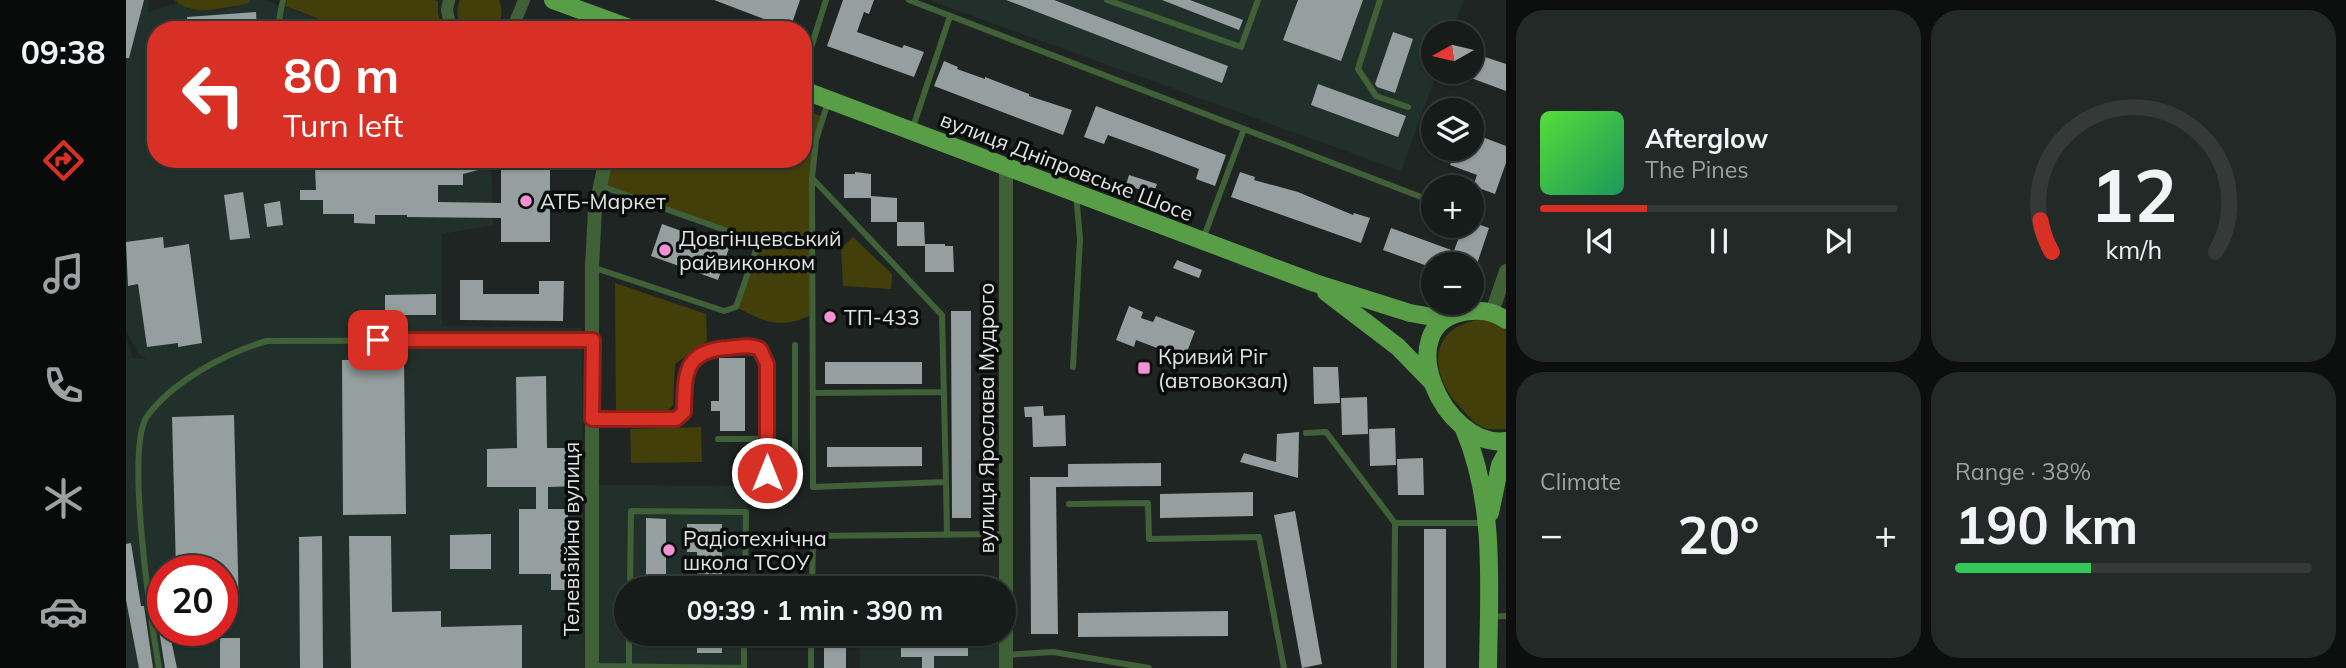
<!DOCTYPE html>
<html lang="en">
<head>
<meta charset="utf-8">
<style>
  :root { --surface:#161c1a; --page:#232927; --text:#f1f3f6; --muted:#9ea1a2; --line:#353a39; --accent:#d93025 }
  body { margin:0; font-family:Mulish,sans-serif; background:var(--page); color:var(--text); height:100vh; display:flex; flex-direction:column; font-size:26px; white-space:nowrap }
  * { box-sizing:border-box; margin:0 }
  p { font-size:23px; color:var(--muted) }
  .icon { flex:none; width:38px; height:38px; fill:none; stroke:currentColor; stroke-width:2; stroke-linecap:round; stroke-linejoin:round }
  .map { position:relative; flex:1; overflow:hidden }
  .side { display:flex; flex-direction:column; gap:10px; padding:10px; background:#0c0f0e; width:840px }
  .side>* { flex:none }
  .banner { position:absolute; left:21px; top:21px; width:665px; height:147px; border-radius:28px; box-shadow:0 2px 5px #0004,0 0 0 2px var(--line); background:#d93025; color:#fff; overflow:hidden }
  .needle { width:46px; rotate:262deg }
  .tools { position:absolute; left:1295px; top:21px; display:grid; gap:14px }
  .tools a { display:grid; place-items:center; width:63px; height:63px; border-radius:50%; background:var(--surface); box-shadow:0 2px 5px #0004,0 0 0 2px var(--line); font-size:35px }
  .speed { position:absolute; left:21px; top:555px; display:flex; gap:14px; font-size:35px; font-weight:700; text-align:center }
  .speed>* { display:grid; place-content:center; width:91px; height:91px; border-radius:50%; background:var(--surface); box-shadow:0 2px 5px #0004,0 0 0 2px var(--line); line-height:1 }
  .speed .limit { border:10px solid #d22; background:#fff; color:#111 }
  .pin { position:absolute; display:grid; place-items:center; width:60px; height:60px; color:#fff; margin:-30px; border-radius:14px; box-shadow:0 4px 10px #0006 }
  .me { position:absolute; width:77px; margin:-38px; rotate:0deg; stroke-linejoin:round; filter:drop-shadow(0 0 5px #0008) }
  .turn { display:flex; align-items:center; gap:24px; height:147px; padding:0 21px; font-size:32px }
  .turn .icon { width:91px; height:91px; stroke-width:2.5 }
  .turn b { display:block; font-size:49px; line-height:60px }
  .big { font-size:52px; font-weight:700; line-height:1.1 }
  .side .card { flex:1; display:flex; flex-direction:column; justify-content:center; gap:10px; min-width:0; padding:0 24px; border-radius:28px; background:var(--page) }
  .side .dial { align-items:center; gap:0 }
  .dial svg { height:182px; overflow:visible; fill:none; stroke:var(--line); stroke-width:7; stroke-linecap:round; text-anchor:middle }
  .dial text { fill:var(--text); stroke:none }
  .song { display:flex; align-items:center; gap:21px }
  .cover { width:84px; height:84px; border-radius:10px; background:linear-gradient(135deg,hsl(110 70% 55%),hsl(150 70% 35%)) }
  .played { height:7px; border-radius:4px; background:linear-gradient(90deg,var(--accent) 30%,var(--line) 30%) }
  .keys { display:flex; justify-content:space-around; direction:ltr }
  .heat { display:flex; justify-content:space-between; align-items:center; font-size:38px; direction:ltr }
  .charge { height:10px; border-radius:5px; background:linear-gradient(90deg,#34c759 38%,var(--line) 0) }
  .side .tiles { flex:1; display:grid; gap:10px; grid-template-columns:repeat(2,1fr) }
  .trip { position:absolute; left:488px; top:576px; width:402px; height:70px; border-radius:35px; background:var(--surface); box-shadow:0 2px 5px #0004,0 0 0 2px var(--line); font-weight:700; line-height:70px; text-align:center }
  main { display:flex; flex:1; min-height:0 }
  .tab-bar { display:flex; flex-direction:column; width:126px; justify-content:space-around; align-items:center; background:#090b0a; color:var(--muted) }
  .tab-bar .icon { width:49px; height:49px }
  .tab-bar .current { color:var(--accent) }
  .tab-bar b { font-size:32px; color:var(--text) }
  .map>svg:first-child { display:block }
  .built { fill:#22302b; fill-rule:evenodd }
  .green { fill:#423f0b }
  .building { fill:#959fa0; fill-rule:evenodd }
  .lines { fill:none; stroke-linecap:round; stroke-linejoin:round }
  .service { stroke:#406138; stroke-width:6 }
  .minor { stroke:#406138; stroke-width:12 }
  .tertiary { stroke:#406138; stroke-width:14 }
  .primary { stroke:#589e46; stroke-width:18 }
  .route-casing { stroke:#8d1f18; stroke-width:18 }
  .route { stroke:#d93025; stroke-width:12 }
  .poi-dot { fill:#f491d4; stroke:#0a0d0c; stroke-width:2.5 }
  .labels { text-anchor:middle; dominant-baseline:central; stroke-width:7; stroke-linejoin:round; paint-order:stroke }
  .street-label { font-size:21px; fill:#e1e6e4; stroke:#0a0d0c }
  .poi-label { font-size:21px; fill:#e1e6e4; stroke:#0a0d0c; text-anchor:start }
</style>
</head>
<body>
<main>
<nav class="tab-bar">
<b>09:38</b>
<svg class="icon current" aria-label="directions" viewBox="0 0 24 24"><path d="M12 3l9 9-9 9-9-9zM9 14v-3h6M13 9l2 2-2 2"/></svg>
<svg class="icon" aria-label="music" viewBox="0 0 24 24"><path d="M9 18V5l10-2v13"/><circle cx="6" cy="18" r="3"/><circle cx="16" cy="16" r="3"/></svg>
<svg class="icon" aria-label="phone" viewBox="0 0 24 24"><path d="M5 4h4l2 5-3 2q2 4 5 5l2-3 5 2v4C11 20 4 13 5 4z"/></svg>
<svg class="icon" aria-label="climate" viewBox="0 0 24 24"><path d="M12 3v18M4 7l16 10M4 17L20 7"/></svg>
<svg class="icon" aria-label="car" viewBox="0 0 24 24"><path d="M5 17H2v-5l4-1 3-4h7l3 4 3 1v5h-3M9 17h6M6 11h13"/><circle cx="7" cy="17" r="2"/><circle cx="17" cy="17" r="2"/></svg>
</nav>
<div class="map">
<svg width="1380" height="668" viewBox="0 0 1380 668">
  <rect width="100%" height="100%" fill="#1e2522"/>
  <!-- built -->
  <path class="built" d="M0,0H23L22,12L53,3L62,9L91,11L117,5L124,0H139L222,30H30V159H365L367,225L316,234V326L456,328L458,668H0V338L7,358L21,359L12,353L0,331ZM37,570H96V630H37Z
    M802,0H1338L1325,33H1307V72H1311L1275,171Z
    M467,485L620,486L619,588H500V634H618V668L466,666Z
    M734,577H881V668H734V634H878V588H734Z"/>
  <!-- green -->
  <path class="green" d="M48,0H123L124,2C116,6 110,6 102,7C82,11 66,14 48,0Z
    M161,0H309L312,1V13L317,30H222L159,6Z
    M334,0H373C378,12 376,21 366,30H340C331,21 329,11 334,0Z
    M677,109L697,117L686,178L687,314C654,330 641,323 610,307L629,250L624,239L480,187L487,159H677Z
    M727,237L766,274L765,289L717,286L715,248Z
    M489,283L580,314L581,341L549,364L547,405L541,411L490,413Z
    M1358,319L1374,325L1380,330V429C1373,429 1365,430 1358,428C1348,424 1341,414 1333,406C1301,371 1303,325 1358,319Z
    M575,427L576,462L505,463L504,429Z"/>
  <!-- building -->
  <path class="building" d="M0,0H18L3,58H0Z
    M588,0H674L664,29Z
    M717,0H748L743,14L738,12L731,32L776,48L778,45L798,52L788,77L701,46Z
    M880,0H928L1102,66L1096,83Z
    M1036,0H1064L1117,20L1113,30Z
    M1172,0H1237L1215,61L1157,40Z
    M130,12L131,30H62L61,17Z
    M1267,32L1287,39L1269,93L1251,87L1249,84Z
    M1353,55L1380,64V91L1345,78Z
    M818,61L832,67L831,69L859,79V77L903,94V96L946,110L937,135L808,86Z
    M1192,84L1280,116L1272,137L1185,105Z
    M970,106L1100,155L1089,186L1070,179L1073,169L1026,151L982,135L978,144L958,137Z
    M1346,133L1380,146V163L1369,194L1347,186L1351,175L1324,165L1330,149H1346Z
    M177,159H424V242H375V218L281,217V215H249V224L228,223V214H197V200H174V190H190L189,168L177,169ZM375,164V203L312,202V185H337V174Z
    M729,172L745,174V196L771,198V222H745V198H718V174H729Z
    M1114,172L1129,177L1128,180L1172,192L1227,215L1228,213L1244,218L1235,243L1105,197Z
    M1003,175L1031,184L1027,194L1000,185Z
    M117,192L124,238L104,240L98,195Z
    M154,201L157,225L141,227L138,204Z
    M771,222H798L799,246H771Z
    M1346,222L1363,228L1351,264H1307V268L1257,250L1265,228L1328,251L1337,226H1346Z
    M536,224L603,248L592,280L525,256Z
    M37,237L38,248L63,244L76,343L52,347V343L21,347L12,284L2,286L0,242Z
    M799,244H819V246H827L828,272H799Z
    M1051,260L1076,270L1073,278L1047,268Z
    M334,280H357V294H413V281H438L437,321L334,320Z
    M310,294V315H259V295Z
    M1003,306L1017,312L1015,318L1027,322L1030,316L1069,331L1056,365L1037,358L1039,351L1010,340L1008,347L990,340Z
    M825,311H845V518H826Z
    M593,358H619V431H594V411H585V401H593Z
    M278,359L280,514L217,515L216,360Z
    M699,362H796V384H699Z
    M1187,367H1212L1214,403L1188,404Z
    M420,376L421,448H452V486L422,487V509H442L443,590H425V574H393V509H410V487H361V449L391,448L390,377Z
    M1241,397L1242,434L1216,435L1215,398Z
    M917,406L918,416L939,415L940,446L907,447L906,417H899L898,407Z
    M108,415L113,611H96V570H50L46,417Z
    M1269,428L1270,465L1244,466L1243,429Z
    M1173,432L1172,478L1114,462L1118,453L1150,462L1151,434Z
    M701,447H796V466L701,467Z
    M1297,458L1298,495H1272L1271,459Z
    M1035,463V486L930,487L932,634H905L904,477H942V464Z
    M1127,492V516L1034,518V494Z
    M1169,511L1196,664L1176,668L1148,515Z
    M520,518L540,519V588H520Z
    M561,524H596V588H571V552H561Z
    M1298,529H1320V668H1298Z
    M365,534V569H324V535Z
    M196,536L197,668H174L173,537Z
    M223,536H265L266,612L315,611V627L396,625V668H225Z
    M5,543L15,606H18L27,668H13L0,600V544Z
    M29,605H37V630H43L51,668H39Z
    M1102,611V636L952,637V613Z
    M571,634H596V653H571Z
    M698,634H720V668H698Z
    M775,637H842V656H808V668H796V657H775Z
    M94,638H114V668H94Z"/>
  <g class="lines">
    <!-- service -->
    <path class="service" d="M783,0L1295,197
      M981,0L1115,47L1132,0
      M1254,0L1232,69L1250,96L1282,107
      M151,30L157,0
      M677,73L700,0
      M786,130L824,16
      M686,178L816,315L820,482L687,487L686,178L690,140L702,102
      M1077,239L1118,129
      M466,267L598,311L610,307L630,250L624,239L475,186
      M947,367L954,239L950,194
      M687,393L818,392
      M466,419H550L558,412C559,375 557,351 601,348C612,347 624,344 634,349L641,364V439H592
      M1180,433L1200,432L1269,523
      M641,439V473L669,474V345
      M820,482L821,535
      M943,504L1022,503L1023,539L1133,537L1158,668
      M504,588L505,511L620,512L619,588
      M686,588L687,536L878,534
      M1364,617L1380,616
      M880,655L927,652L1023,668
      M466,666L618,668V634
      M503,666V634
      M33,668C25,621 0,454 20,418C45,382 101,352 141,341L465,340
      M685,668V634
      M1268,668L1269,523H1360"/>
    <!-- minor -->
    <path class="minor" d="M323,0L321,10L325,30
      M386,30L398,0"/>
    <!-- tertiary -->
    <path class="tertiary" d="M1366,312L1380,271
      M466,668V267L469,209L480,159
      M880,668V168"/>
    <!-- primary -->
    <path class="primary" d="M427,0L509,30
      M677,90L1189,283L1284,313L1318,319
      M1200,292L1272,347L1304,380
      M1380,320C1366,311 1355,309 1338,312C1263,325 1317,449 1380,441
      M1338,429C1370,504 1363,588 1362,668
      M1364,513L1374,465L1380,454"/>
  </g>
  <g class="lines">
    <!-- route casing -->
    <g class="route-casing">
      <path id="route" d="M252,340H467L466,419H550L558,412C559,375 557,351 601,348C612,347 624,344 634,349L641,364V473"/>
    </g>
    <!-- route -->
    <use href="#route" class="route"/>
  </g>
  <!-- markers -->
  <g class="poi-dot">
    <circle cx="400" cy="201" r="7"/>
    <circle cx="539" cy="250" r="7"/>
    <circle cx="704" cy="317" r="7"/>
    <rect x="1011" y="361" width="14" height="14" rx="3.5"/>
    <circle cx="543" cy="550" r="7"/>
  </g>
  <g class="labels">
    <!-- street labels -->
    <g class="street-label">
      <text transform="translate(941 166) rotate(21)">вулиця Дніпровське Шосе</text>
      <text transform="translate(860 418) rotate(-90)">вулиця Ярослава Мудрого</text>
      <text transform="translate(445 539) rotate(-90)">Телевізійна вулиця</text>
    </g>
    <!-- poi labels -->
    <g class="poi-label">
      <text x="414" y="201">АТБ-Маркет</text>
      <text x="553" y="238">Довгінцевський<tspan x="553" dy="24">райвиконком</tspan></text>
      <text x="718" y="317">ТП-433</text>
      <text x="1032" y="356">Кривий Ріг<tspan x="1032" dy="24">(автовокзал)</tspan></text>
      <text x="557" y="538">Радіотехнічна<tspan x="557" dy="24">школа ТСОУ</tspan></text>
    </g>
  </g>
</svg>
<div class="tools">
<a><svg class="needle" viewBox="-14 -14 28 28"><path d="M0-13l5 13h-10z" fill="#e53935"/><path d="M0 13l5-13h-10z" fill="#9ea1a2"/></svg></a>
<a><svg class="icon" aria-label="layers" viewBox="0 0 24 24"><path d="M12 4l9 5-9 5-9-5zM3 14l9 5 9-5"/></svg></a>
<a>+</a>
<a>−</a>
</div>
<div class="speed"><div class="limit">20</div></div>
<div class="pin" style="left:252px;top:340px;background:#d93025"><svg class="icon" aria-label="arrive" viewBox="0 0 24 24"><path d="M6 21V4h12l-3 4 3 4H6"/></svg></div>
<svg class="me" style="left:641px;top:473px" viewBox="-20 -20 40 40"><circle r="17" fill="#d93025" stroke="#fff" stroke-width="3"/><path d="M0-11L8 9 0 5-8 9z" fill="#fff"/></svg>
<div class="trip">09:39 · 1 min · 390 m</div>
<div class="banner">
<div class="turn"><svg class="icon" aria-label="left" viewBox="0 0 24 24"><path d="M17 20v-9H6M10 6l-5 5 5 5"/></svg><div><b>80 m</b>Turn left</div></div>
</div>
</div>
<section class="side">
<div class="tiles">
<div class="card">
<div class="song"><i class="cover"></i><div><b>Afterglow</b><p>The Pines</p></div></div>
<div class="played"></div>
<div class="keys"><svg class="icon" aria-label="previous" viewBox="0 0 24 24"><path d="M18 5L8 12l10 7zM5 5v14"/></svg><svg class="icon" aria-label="pause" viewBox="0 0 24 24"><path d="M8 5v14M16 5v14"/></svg><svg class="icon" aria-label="next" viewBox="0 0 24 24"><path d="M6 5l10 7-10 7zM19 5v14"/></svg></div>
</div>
<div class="card dial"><svg viewBox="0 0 100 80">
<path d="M14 69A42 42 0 1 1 86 69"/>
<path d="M14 69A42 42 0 0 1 9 55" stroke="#d93025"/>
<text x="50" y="56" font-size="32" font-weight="700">12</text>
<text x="50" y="72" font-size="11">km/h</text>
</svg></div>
<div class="card"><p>Climate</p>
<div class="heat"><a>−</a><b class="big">20°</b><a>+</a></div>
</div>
<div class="card"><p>Range · 38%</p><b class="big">190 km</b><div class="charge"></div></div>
</div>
</section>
</main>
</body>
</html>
